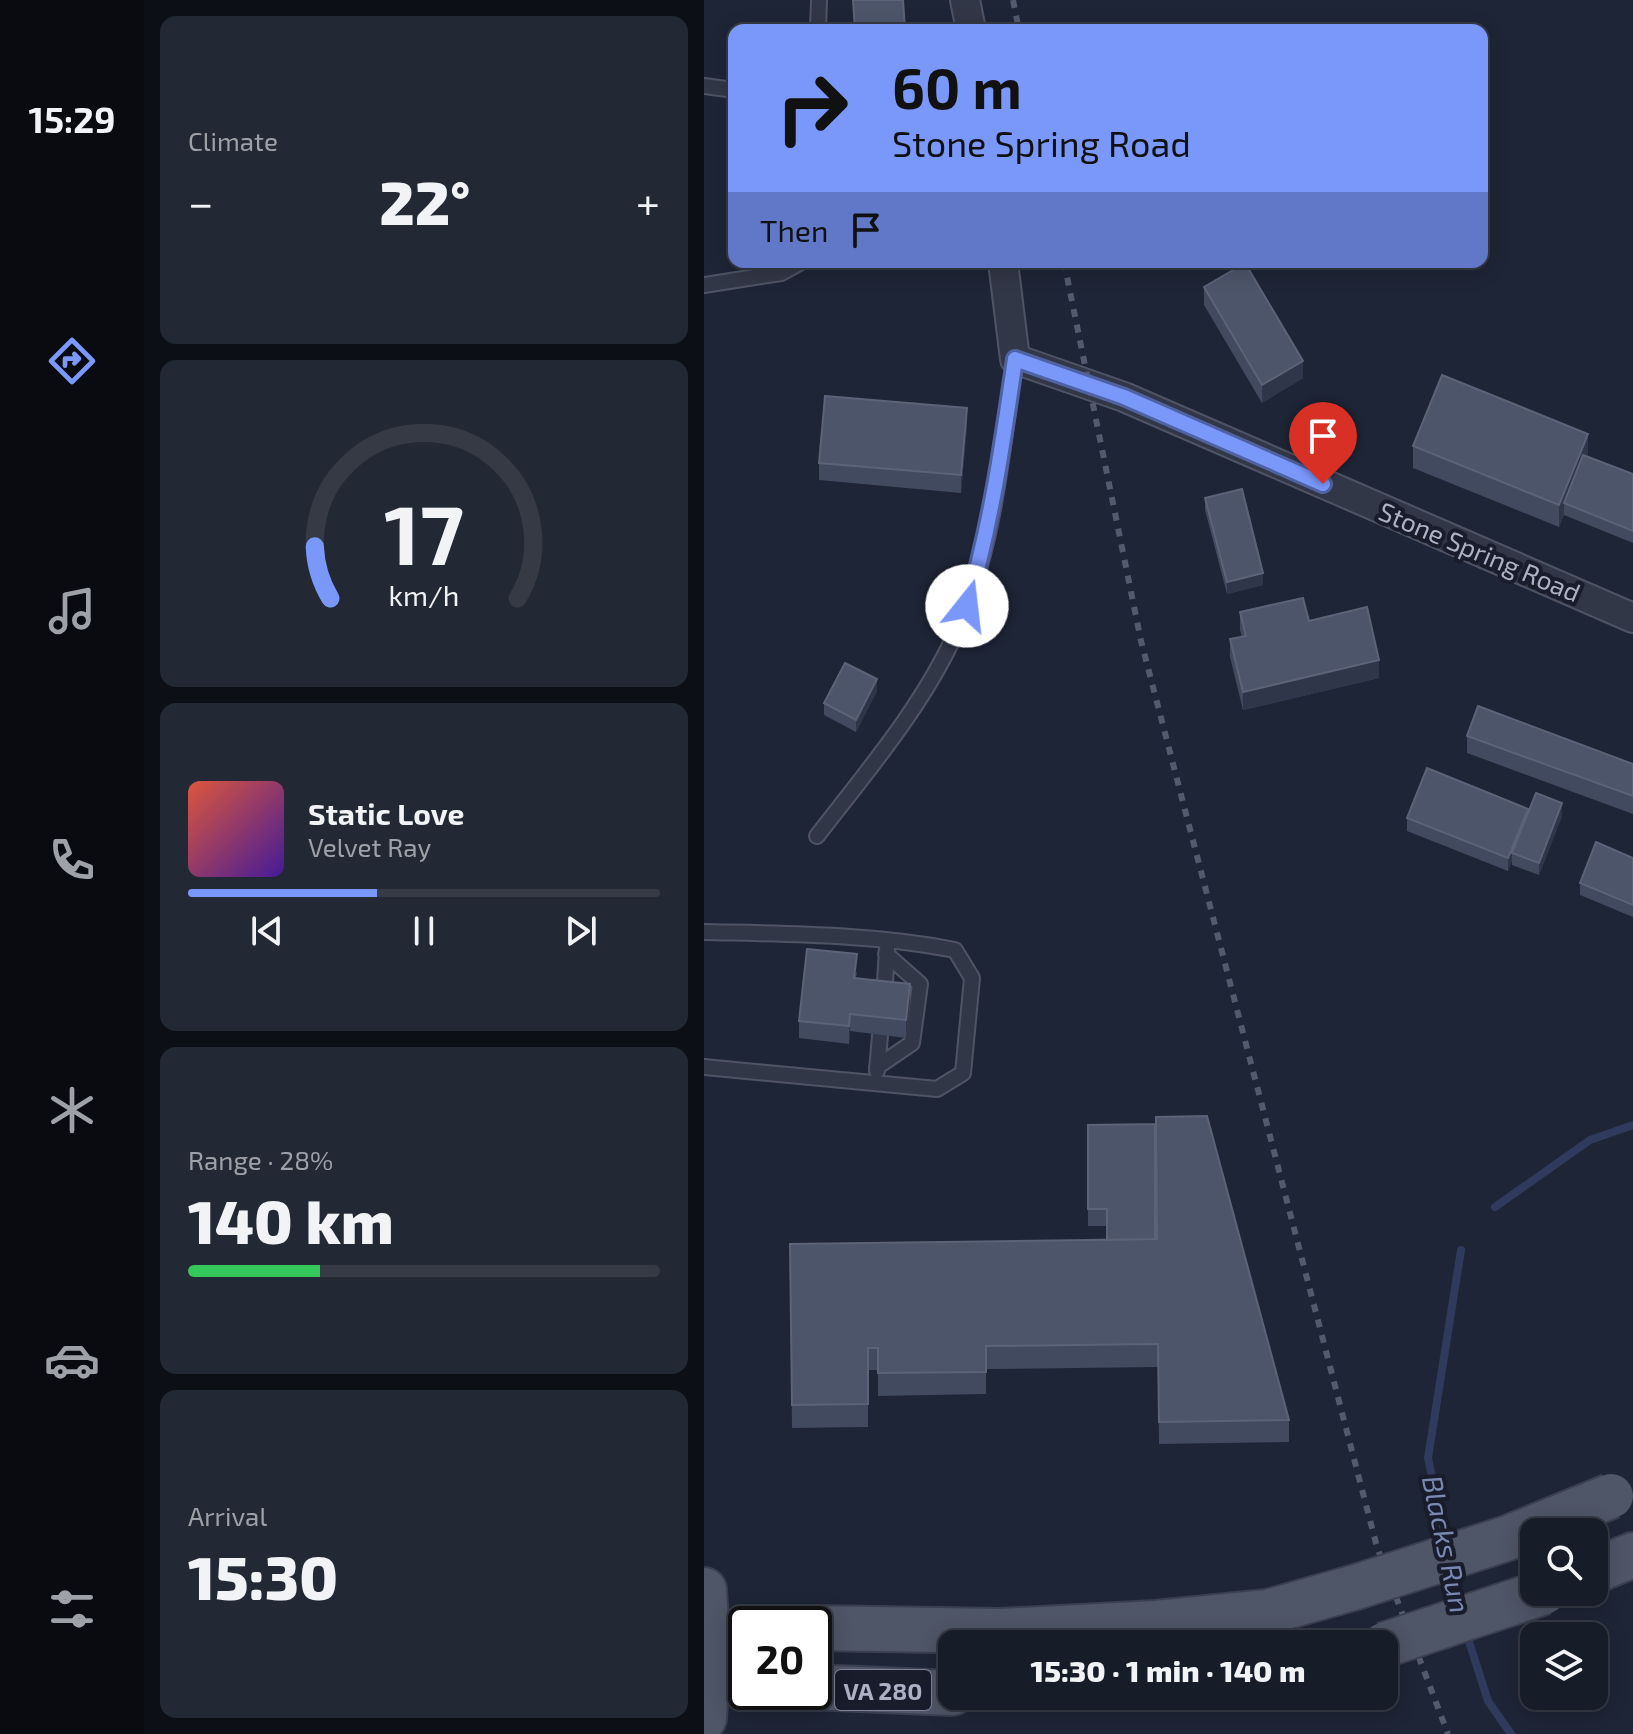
<!DOCTYPE html>
<html lang="en">
<head>
<meta charset="utf-8">
<style>
  :root { --surface:#161c28; --page:#232934; --text:#f1f3f6; --muted:#9ea1a8; --line:#353a45; --accent:#7a97fa }
  body { margin:0; font-family:"Exo 2",sans-serif; background:var(--page); color:var(--text); height:100vh; display:flex; flex-direction:column; font-size:30px; white-space:nowrap }
  * { box-sizing:border-box; margin:0 }
  p { font-size:26px; color:var(--muted) }
  .icon { flex:none; width:44px; height:44px; fill:none; stroke:currentColor; stroke-width:2; stroke-linecap:round; stroke-linejoin:round }
  .map { position:relative; flex:1; overflow:hidden }
  .sheet { display:flex; flex-direction:column; gap:16px; padding:16px; background:#0c0f16; width:560px }
  .sheet>* { flex:none }
  .hud { position:absolute; left:24px; top:24px; width:760px; height:244px; border-radius:16px; box-shadow:0 4px 20px #0003,0 0 0 2px var(--line); background:#7a97fa; color:#111; overflow:hidden }
  .tools { position:absolute; left:816px; top:1518px; display:grid; gap:16px }
  .tools a { display:grid; place-items:center; width:88px; height:88px; border-radius:16px; background:var(--surface); box-shadow:0 4px 20px #0003,0 0 0 2px var(--line); font-size:40px }
  .speed { position:absolute; left:24px; top:1606px; display:flex; gap:16px; font-size:40px; font-weight:700; text-align:center }
  .speed>* { display:grid; place-content:center; width:104px; height:104px; border-radius:50%; background:var(--surface); box-shadow:0 4px 20px #0003,0 0 0 2px var(--line); line-height:1 }
  .speed .limit { border:4px solid #111; border-radius:12px; background:#fff; color:#111 }
  .pin { position:absolute; display:grid; place-items:center; width:68px; height:68px; color:#fff; margin:-82px -34px; border-radius:50% 50% 50% 0; rotate:-45deg; box-shadow:0 0 8px #0007 }
  .pin .icon { rotate:45deg }
  .me { position:absolute; width:88px; margin:-44px; rotate:16deg; stroke-linejoin:round; filter:drop-shadow(0 0 6px #0008) }
  .turn { display:flex; align-items:center; gap:28px; height:168px; padding:0 32px; font-size:36px }
  .turn .icon { width:104px; height:104px; stroke-width:2.5 }
  .turn b { display:block; font-size:56px; line-height:68px }
  .then { display:flex; align-items:center; height:76px; padding:0 32px; background:#0003; gap:16px; font-size:30px }
  .big { font-size:60px; font-weight:800; line-height:1.1 }
  .sheet .widget { flex:1; display:flex; flex-direction:column; justify-content:center; gap:12px; min-width:0; padding:0 28px; border-radius:16px; background:var(--page) }
  .sheet .dial { align-items:center; gap:0 }
  .dial svg { height:208px; overflow:visible; fill:none; stroke:var(--line); stroke-width:7; stroke-linecap:round; text-anchor:middle }
  .dial text { fill:var(--text); stroke:none }
  .song { display:flex; align-items:center; gap:24px }
  .cover { width:96px; height:96px; border-radius:12px; background:linear-gradient(135deg,hsl(10 70% 55%),hsl(260 70% 35%)) }
  .played { height:8px; border-radius:4px; background:linear-gradient(90deg,var(--accent) 40%,var(--line) 40%) }
  .keys { display:flex; justify-content:space-around; direction:ltr }
  .heat { display:flex; justify-content:space-between; align-items:center; font-size:44px; direction:ltr }
  .charge { height:12px; border-radius:6px; background:linear-gradient(90deg,#34c759 28%,var(--line) 0) }
  .trip { position:absolute; left:234px; top:1630px; width:460px; height:80px; border-radius:16px; background:var(--surface); box-shadow:0 4px 20px #0003,0 0 0 2px var(--line); font-weight:800; line-height:80px; text-align:center }
  main { display:flex; flex:1; min-height:0 }
  .dock { display:flex; flex-direction:column; width:144px; justify-content:space-around; align-items:center; background:#090b10; color:var(--muted) }
  .dock .icon { width:56px; height:56px }
  .dock .current { color:var(--accent) }
  .dock b { font-size:36px; color:var(--text) }
  .map>svg:first-child { display:block }
  .lines { fill:none; stroke-linecap:round; stroke-linejoin:round }
  .stream { stroke:#2f3a5c; stroke-width:8 }
  .lane-casing { stroke:#4f5465; stroke-width:18 }
  .street-casing { stroke:#4f5465; stroke-width:32 }
  .primary-casing { stroke:#3b4050; stroke-width:48 }
  .lane { stroke:#323747; stroke-width:14 }
  .street { stroke:#323747; stroke-width:28 }
  .primary { stroke:#4f5667; stroke-width:44 }
  .rail { stroke:#535a6e; stroke-width:6; stroke-dasharray:8 8; stroke-linecap:butt }
  .primary-bridge-casing { stroke:#3b4050; stroke-width:48; stroke-linecap:butt }
  .primary-bridge { stroke:#4f5667; stroke-width:44 }
  .wall { fill:#424a5f }
  .shaded-wall { fill:#2f364a }
  .building { fill:#4d556a; stroke:#5c6378; stroke-width:2 }
  .route-casing { stroke:#4f62a2; stroke-width:20 }
  .route { stroke:#7a97fa; stroke-width:14 }
  .labels { text-anchor:middle; dominant-baseline:central; stroke-width:8; stroke-linejoin:round; paint-order:stroke }
  .shield { fill:#181c2b; stroke:#808496; stroke-width:2 }
  .shield-label { font-size:24px; font-weight:bold; fill:#acb1c4 }
  .street-label { font-size:26px; fill:#acb1c4; stroke:#181c2b }
  .water-label { font-size:28px; font-style:italic; fill:#7a89b2; stroke:#181c2b }
</style>
</head>
<body>
<main>
<nav class="dock">
<b>15:29</b>
<svg class="icon current" aria-label="directions" viewBox="0 0 24 24"><path d="M12 3l9 9-9 9-9-9zM9 14v-3h6M13 9l2 2-2 2"/></svg>
<svg class="icon" aria-label="music" viewBox="0 0 24 24"><path d="M9 18V5l10-2v13"/><circle cx="6" cy="18" r="3"/><circle cx="16" cy="16" r="3"/></svg>
<svg class="icon" aria-label="phone" viewBox="0 0 24 24"><path d="M5 4h4l2 5-3 2q2 4 5 5l2-3 5 2v4C11 20 4 13 5 4z"/></svg>
<svg class="icon" aria-label="climate" viewBox="0 0 24 24"><path d="M12 3v18M4 7l16 10M4 17L20 7"/></svg>
<svg class="icon" aria-label="car" viewBox="0 0 24 24"><path d="M5 17H2v-5l4-1 3-4h7l3 4 3 1v5h-3M9 17h6M6 11h13"/><circle cx="7" cy="17" r="2"/><circle cx="17" cy="17" r="2"/></svg>
<svg class="icon" aria-label="filters" viewBox="0 0 24 24"><path d="M4 7h16M4 17h16"/><circle cx="9" cy="7" r="2"/><circle cx="15" cy="17" r="2"/></svg>
</nav>
<section class="sheet">
<div class="widget"><p>Climate</p>
<div class="heat"><a>−</a><b class="big">22°</b><a>+</a></div>
</div>
<div class="widget dial"><svg viewBox="0 0 100 80">
<path d="M14 69A42 42 0 1 1 86 69"/>
<path d="M14 69A42 42 0 0 1 8 49" stroke="#7a97fa"/>
<text x="50" y="56" font-size="32" font-weight="700">17</text>
<text x="50" y="72" font-size="11">km/h</text>
</svg></div>
<div class="widget">
<div class="song"><i class="cover"></i><div><b>Static Love</b><p>Velvet Ray</p></div></div>
<div class="played"></div>
<div class="keys"><svg class="icon" aria-label="previous" viewBox="0 0 24 24"><path d="M18 5L8 12l10 7zM5 5v14"/></svg><svg class="icon" aria-label="pause" viewBox="0 0 24 24"><path d="M8 5v14M16 5v14"/></svg><svg class="icon" aria-label="next" viewBox="0 0 24 24"><path d="M6 5l10 7-10 7zM19 5v14"/></svg></div>
</div>
<div class="widget"><p>Range · 28%</p><b class="big">140 km</b><div class="charge"></div></div>
<div class="widget"><p>Arrival</p><b class="big">15:30</b></div>
</section>
<div class="map">
<svg width="929" height="1734" viewBox="0 0 929 1734">
  <rect width="100%" height="100%" fill="#1e2536"/>
  <g class="lines">
    <!-- stream -->
    <path class="stream" d="M791,1207L886,1140L929,1125
      M743,1544L724,1458L757,1250
      M748,1569L756,1607
      M762,1632L784,1701L807,1734"/>
    <!-- lane casing -->
    <g class="lane-casing">
      <path id="lane" d="M114,30L115,0
        M0,86L30,90
        M0,285L77,273L97,262
        M113,836C164,770 220,705 254,628C291,545 298,448 311,359
        M0,932C84,934 168,934 251,950L268,978L259,1073L233,1089L0,1067
        M180,998L183,949
        M173,1067L208,1043L216,984L182,954
        M173,1071L176,1035"/>
    </g>
    <!-- street casing -->
    <g class="street-casing">
      <path id="street" d="M261,0L267,30
        M299,262L311,359L420,397L929,618"/>
    </g>
    <!-- primary casing -->
    <g class="primary-casing">
      <path id="primary" d="M890,1571L929,1555
        M0,1590L4,1656L0,1718
        M110,1628L297,1631L452,1623L564,1612L652,1587
        M0,1656L42,1671
        M110,1687L248,1693"/>
    </g>
    <!-- lane -->
    <use href="#lane" class="lane"/>
    <!-- street -->
    <use href="#street" class="street"/>
    <!-- primary -->
    <use href="#primary" class="primary"/>
    <!-- rail -->
    <path class="rail" d="M309,0L315,30
      M360,262L437,641L673,1547L744,1734"/>
    <!-- primary-bridge casing -->
    <g class="primary-bridge-casing">
      <path id="primary-bridge" d="M652,1587L804,1538L907,1496
        M680,1645L840,1592"/>
    </g>
    <!-- primary-bridge -->
    <use href="#primary-bridge" class="primary-bridge"/>
  </g>
  <!-- wall -->
  <path class="wall" d="M500,287L599,378L558,403L500,305Z
    M263,426L257,493L115,480V463Z
    M709,446L884,456L929,474V543L860,515L855,527L709,468Z
    M501,498L559,585L523,594L501,510Z
    M536,612L605,621L675,678L539,710L526,657V639L538,637L536,630Z
    M173,691L152,732L120,715V703Z
    M763,736L929,764V814L763,753Z
    M824,813L858,816L835,875L808,865V860L804,871L703,831V818Z
    M929,858V917L876,895V883Z
    M153,972L152,978L206,1001L202,1038L146,1031L145,1044L95,1038V1021Z
    M384,1125L451,1239L585,1420V1442L455,1444L454,1367L282,1369V1394L174,1396V1370H164V1427L88,1428L86,1244L403,1240V1226H384Z"/>
  <!-- shaded-wall -->
  <path class="shaded-wall" d="M599,361V378L558,403V385Z
    M263,408V426L257,493V475Z
    M884,434V457L860,503V515L855,527V505Z
    M559,573V585L523,594V582Z
    M675,660V678L539,710V692Z
    M173,679V691L152,732V720Z
    M858,803V816L835,875V863Z
    M824,809V821L808,853V860L804,871V858Z
    M206,984V1001L202,1038V1020Z
    M146,1014V1031L145,1044V1026Z"/>
  <!-- building -->
  <path class="building" d="M149,0H199L201,30H151Z
    M541,263L599,361L558,385L500,287Z
    M738,375L884,434L855,505L709,446Z
    M121,396L263,408L257,475L115,463Z
    M879,455L929,474V531L860,503Z
    M538,489L559,573L523,582L501,498Z
    M599,598L605,621L663,607L675,660L539,692L526,639L542,636L536,612Z
    M141,663L173,679L152,720L120,703Z
    M774,706L929,764V796L763,736Z
    M723,768L824,809L804,858L703,818Z
    M832,793L858,803L835,863L808,853Z
    M892,842L929,858V905L876,883Z
    M103,949L153,954L150,978L206,984L202,1020L146,1014L145,1026L95,1021Z
    M503,1116L585,1420L455,1422L454,1344L282,1346V1372L174,1373V1348H164V1404L88,1405L86,1244L453,1239L452,1117Z
    M451,1124V1239L403,1240V1209H384V1125Z"/>
  <g class="lines">
    <!-- route casing -->
    <g class="route-casing">
      <path id="route" d="M263,606C287,525 299,442 311,359L420,397L619,484"/>
    </g>
    <!-- route -->
    <use href="#route" class="route"/>
  </g>
  <g class="labels">
    <!-- shield labels -->
    <rect class="shield" x="131" y="1670" width="96" height="40" rx="6"/>
    <g class="shield-label">
      <text x="179" y="1690">VA 280</text>
    </g>
    <!-- street labels -->
    <g class="street-label">
      <text transform="translate(776 551) rotate(23)">Stone Spring Road</text>
    </g>
    <!-- water labels -->
    <g class="water-label">
      <text transform="translate(743 1544) rotate(78)">Blacks Run</text>
    </g>
  </g>
</svg>
<div class="tools">
<a><svg class="icon" aria-label="search" viewBox="0 0 24 24"><circle cx="10" cy="10" r="6"/><path d="M15 15l6 6"/></svg></a>
<a><svg class="icon" aria-label="layers" viewBox="0 0 24 24"><path d="M12 4l9 5-9 5-9-5zM3 14l9 5 9-5"/></svg></a>
</div>
<div class="speed"><div class="limit">20</div></div>
<div class="pin" style="left:619px;top:484px;background:#d93025"><svg class="icon" aria-label="arrive" viewBox="0 0 24 24"><path d="M6 21V4h12l-3 4 3 4H6"/></svg></div>
<svg class="me" style="left:263px;top:606px" viewBox="-20 -20 40 40"><circle r="19" fill="#fff"/><path d="M0-13L10 11 0 6-10 11z" fill="#7a97fa"/></svg>
<div class="trip">15:30 · 1 min · 140 m</div>
<div class="hud">
<div class="turn"><svg class="icon" aria-label="right" viewBox="0 0 24 24"><path d="M7 20v-9h11M14 6l5 5-5 5"/></svg><div><b>60 m</b>Stone Spring Road</div></div>
<div class="then">Then<svg class="icon" aria-label="arrive" viewBox="0 0 24 24"><path d="M6 21V4h12l-3 4 3 4H6"/></svg></div>
</div>
</div>
</main>
</body>
</html>
